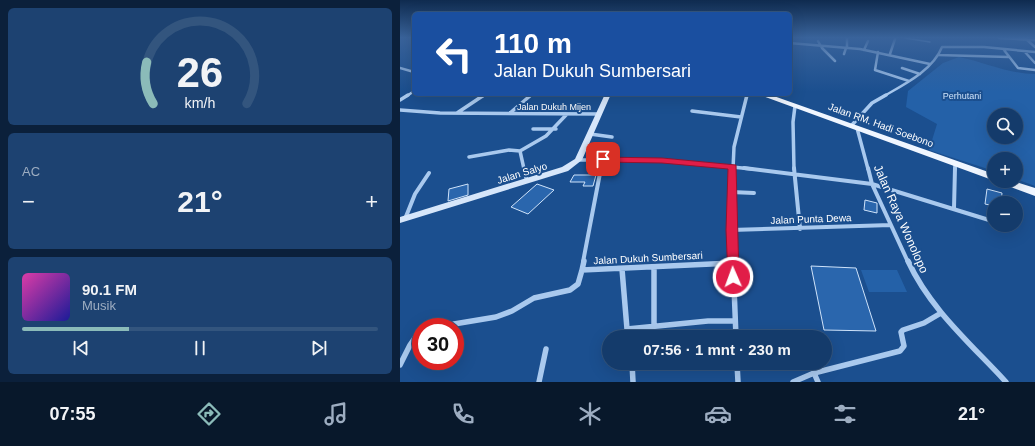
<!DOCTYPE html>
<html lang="id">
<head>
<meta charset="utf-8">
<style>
  :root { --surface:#143b6b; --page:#1d4271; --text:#f1f3f6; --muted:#9dadc1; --line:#33557e; --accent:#8bbbb9 }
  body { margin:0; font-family:Arial,sans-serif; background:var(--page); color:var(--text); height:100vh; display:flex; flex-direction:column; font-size:15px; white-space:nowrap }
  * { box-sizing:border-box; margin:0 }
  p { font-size:13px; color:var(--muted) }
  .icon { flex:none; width:22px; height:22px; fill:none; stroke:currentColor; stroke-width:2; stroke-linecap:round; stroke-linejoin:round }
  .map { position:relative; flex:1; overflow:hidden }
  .details { display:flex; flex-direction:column; gap:8px; padding:8px; background:#0b203b; width:400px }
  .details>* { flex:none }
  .banner { position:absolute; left:12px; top:12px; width:380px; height:84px; border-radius:6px; box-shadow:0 4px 16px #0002,0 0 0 1px var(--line); background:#1a4fa0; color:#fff; overflow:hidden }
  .buttons { position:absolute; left:587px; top:108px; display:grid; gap:8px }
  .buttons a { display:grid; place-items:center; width:36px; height:36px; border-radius:50%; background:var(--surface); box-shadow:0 4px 16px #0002,0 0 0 1px var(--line); font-size:20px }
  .speed { position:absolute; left:12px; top:318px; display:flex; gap:8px; font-size:20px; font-weight:700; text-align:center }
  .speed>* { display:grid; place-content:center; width:52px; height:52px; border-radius:50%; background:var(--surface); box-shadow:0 4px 16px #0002,0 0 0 1px var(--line); line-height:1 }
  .speed .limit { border:6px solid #d22; background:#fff; color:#111 }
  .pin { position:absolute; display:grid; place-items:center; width:34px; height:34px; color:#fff; margin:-17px; border-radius:8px; box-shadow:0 2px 6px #0006 }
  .me { position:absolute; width:44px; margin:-22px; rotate:358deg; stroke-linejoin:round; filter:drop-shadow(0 0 3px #0008) }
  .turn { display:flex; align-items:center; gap:14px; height:84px; padding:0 16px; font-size:18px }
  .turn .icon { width:52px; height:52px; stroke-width:2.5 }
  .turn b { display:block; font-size:28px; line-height:34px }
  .big { font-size:30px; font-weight:700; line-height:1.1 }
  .details .widget { flex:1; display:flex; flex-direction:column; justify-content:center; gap:6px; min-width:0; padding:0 14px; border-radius:6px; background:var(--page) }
  .details .dial { align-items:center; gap:0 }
  .dial svg { height:104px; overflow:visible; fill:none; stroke:var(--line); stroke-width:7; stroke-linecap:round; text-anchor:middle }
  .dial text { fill:var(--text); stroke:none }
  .song { display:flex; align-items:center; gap:12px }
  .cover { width:48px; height:48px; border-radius:6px; background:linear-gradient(135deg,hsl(320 70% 55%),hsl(240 70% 35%)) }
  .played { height:4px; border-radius:2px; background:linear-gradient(90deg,var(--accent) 30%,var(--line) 30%) }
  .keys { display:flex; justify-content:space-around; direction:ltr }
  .heat { display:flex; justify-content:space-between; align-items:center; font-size:22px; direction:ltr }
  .trip { position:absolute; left:202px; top:330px; width:230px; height:40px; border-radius:20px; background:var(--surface); box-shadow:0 4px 16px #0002,0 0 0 1px var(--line); font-weight:700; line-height:40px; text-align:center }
  .menu { display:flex; height:64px; justify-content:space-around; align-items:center; background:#08182b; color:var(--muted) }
  .menu .icon { width:28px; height:28px }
  .menu .selected { color:var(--accent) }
  .menu b { font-size:18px; color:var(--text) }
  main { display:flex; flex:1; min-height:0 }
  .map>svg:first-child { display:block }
  .green { fill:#2461a8; fill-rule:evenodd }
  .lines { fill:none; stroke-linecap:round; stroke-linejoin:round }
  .stream { stroke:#9cc4f0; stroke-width:1.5 }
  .building { fill:#2a66ad; stroke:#cfe3fa }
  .street-far3 { stroke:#a9c9ee; stroke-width:2.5 }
  .street-far2 { stroke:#a9c9ee; stroke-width:3.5 }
  .street-far1 { stroke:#a9c9ee; stroke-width:4 }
  .street { stroke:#a9c9ee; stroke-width:5.5 }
  .secondary { fill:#d6e6fa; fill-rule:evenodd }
  .primary { fill:#f0f6ff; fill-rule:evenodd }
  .route { fill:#e11d48; stroke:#92132f }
  .labels { text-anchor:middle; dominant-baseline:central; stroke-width:4; stroke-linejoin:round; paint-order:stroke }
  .far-park-label { font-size:9px; fill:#cfe3fa; stroke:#1b4f8f }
  .far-street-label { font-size:9px; fill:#fff; stroke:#1b4f8f }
  .street-label { font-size:10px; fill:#fff; stroke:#1b4f8f }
  .near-street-label { font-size:12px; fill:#fff; stroke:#1b4f8f }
</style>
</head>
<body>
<main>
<section class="details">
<div class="widget dial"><svg viewBox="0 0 100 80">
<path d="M14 69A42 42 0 1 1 86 69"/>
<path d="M14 69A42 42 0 0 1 9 37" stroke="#8bbbb9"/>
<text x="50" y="56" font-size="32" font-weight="700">26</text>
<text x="50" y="72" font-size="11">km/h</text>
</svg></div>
<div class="widget"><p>AC</p>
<div class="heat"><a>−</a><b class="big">21°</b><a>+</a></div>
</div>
<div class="widget">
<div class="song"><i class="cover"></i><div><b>90.1 FM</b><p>Musik</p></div></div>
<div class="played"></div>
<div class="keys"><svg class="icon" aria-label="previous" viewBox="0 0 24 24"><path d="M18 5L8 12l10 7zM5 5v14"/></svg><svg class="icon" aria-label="pause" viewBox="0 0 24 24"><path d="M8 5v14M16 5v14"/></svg><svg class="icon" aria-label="next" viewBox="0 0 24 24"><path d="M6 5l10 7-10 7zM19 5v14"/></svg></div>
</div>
</section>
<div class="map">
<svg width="635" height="382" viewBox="0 0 635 382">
  <rect width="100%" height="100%" fill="#1b4f8f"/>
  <!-- green -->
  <path class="green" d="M559,57C584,62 609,74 635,74V186L616,179V159H594V171L529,150L537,124L506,107L508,91L543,63ZM594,115H616V137H594Z
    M461,270H497L507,292H469Z"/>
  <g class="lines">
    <!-- stream -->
    <path class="stream" d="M505,38L530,42"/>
  </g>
  <!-- building -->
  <path class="building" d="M174,175H196L193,186H183L185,182H170Z
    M68,184V195L48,201L49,189Z
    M137,184L154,190L128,214L111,207Z
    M587,189L602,193L601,203H594V206L585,204Z
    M465,200L477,203V213L464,210Z
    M411,266L456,268L476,331L424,330Z"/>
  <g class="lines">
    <!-- street-far3 -->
    <path class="street-far3" d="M447,38V48
      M599,38L635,40
      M626,39L635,47
      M418,41L422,48L435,61
      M390,43L460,49L530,64
      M464,50L468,41
      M604,50L618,68L635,70
      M624,51L635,63
      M478,52L475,70L509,81
      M444,54L446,48
      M490,54L495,39
      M539,55L609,57
      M0,68L14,72
      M502,68L520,74
      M7,96L14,91
      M83,96L85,94
      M130,96L132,94
      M347,96V94
      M484,96C505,84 533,70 542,47H584L635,52"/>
    <!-- street-far2 -->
    <path class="street-far2" d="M0,100L8,95
      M0,110L40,113L199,114
      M292,111L341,117
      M57,113L84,95
      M110,113L131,95
      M451,126L472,103L486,95
      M457,128L468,169
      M133,129H156
      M190,134L212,137
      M120,151L146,136L167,114
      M69,157L109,150L120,151L124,169
      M178,160H262L352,169
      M201,169L203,159
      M333,169L334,147L347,95
      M394,169L393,122L395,106
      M555,169V164"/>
    <!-- street-far1 -->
    <path class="street-far1" d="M124,168L127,181
      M333,168L331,192L333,262
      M344,168L472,184L589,220
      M394,168L400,229
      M468,168L472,184L508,262
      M331,192L354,193
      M554,208L555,168
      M5,219L15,194L29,173
      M331,230L491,225
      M183,262L201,168"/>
    <!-- street -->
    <path class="street" d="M184,261L182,270L333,263
      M333,261L336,337
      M508,261C530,309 571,344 606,382
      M254,267V327
      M222,269L227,329L231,337
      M36,327L96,317L112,311L134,298L170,290L178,284L182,270
      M227,329L308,321H335
      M232,363L233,382
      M337,363L338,382
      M0,365L10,345L21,329
      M414,373L418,382
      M139,382L146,349
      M393,382L414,373L500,351L504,346L501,332L503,330L524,323L541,313"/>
    <!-- secondary -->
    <path class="secondary" d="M205,94H211L182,160L168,171L0,223V217L162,167L175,159Z"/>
    <!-- primary -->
    <path class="primary" d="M357,94H368L594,174L595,181Z
      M598,181H613L635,188V196L600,183Z"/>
  </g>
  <!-- sky -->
  <linearGradient id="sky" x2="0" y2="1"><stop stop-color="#0f2b4f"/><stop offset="0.41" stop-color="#39639b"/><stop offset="1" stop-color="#39639b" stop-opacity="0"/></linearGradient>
  <rect width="635" height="92" fill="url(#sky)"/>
  <!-- route -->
  <path class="route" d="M200,157L262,158L336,165L339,277L337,281L333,282L329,281L328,277L326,230L328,169L262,163L203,162L200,161Z"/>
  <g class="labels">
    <!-- far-park labels -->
    <g class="far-park-label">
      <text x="562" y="96">Perhutani</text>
    </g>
    <!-- far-street labels -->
    <g class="far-street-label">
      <text x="154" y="107">Jalan Dukuh Mijen</text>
    </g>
    <!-- street labels -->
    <g class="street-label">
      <text transform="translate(481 125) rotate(20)">Jalan RM. Hadi Soebono</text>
      <text transform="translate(122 173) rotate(-17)">Jalan Salyo</text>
      <text transform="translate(411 219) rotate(-2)">Jalan Punta Dewa</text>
      <text transform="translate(248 258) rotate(-3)">Jalan Dukuh Sumbersari</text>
    </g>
    <!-- near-street labels -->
    <g class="near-street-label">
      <text transform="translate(501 219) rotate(66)">Jalan Raya Wonolopo</text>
    </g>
  </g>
</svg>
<div class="buttons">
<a><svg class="icon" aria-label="search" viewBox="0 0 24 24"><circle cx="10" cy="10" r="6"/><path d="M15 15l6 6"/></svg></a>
<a>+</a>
<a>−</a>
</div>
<div class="speed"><div class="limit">30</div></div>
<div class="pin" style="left:203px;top:159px;background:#d93025"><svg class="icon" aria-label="arrive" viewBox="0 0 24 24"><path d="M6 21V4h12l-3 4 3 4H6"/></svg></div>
<svg class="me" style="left:333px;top:277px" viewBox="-20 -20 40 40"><circle r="17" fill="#e11d48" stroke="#fff" stroke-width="3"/><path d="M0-11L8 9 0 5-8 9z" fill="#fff"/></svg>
<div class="trip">07:56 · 1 mnt · 230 m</div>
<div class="banner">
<div class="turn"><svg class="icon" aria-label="left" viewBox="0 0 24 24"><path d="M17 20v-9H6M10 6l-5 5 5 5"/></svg><div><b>110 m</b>Jalan Dukuh Sumbersari</div></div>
</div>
</div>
</main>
<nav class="menu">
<b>07:55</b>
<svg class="icon selected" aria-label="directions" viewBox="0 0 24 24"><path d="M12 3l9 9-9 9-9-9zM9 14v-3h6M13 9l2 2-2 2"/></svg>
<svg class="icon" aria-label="music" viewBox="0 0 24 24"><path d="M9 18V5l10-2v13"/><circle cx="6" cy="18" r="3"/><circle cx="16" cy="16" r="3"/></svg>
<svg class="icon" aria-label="phone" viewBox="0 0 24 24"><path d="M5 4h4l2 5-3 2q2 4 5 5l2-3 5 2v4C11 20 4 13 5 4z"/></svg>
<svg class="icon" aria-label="climate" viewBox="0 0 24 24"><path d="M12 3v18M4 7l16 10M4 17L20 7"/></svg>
<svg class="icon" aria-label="car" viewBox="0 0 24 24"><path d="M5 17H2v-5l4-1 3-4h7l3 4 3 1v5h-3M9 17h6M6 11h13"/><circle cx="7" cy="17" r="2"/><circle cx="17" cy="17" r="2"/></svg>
<svg class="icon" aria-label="filters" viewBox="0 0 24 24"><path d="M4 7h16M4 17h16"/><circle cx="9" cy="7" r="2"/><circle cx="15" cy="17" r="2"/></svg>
<b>21°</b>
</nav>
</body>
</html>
